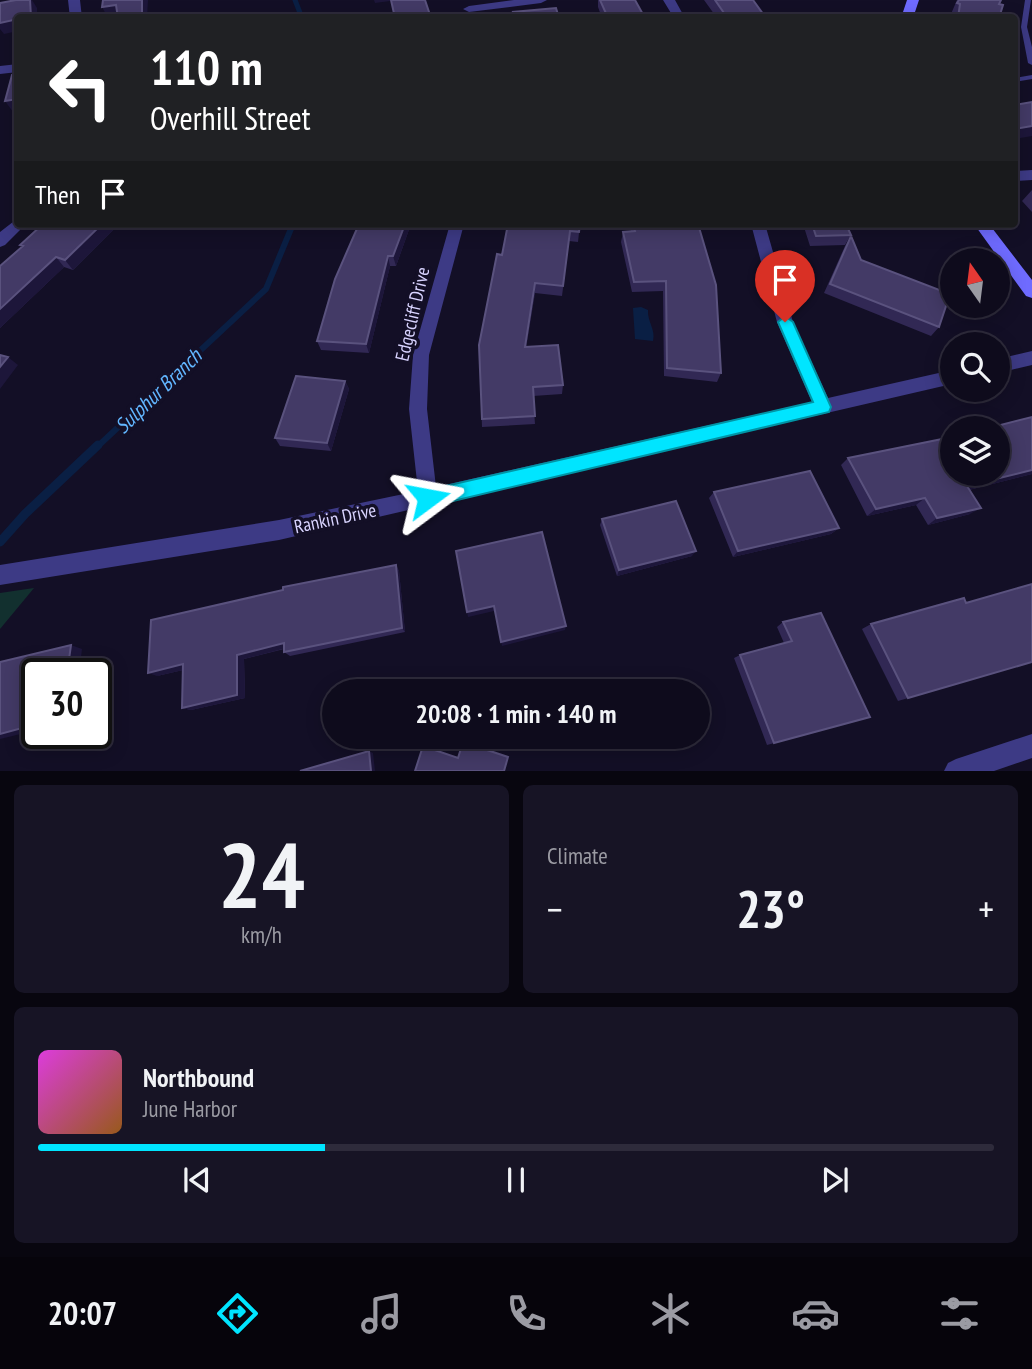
<!DOCTYPE html>
<html lang="en">
<head>
<meta charset="utf-8">
<style>
  :root { --surface:#0e0b1c; --page:#171425; --text:#f1f3f6; --muted:#9b9ba3; --line:#2e2b3b; --accent:#00e5ff }
  body { margin:0; font-family:"PT Sans Narrow",sans-serif; background:var(--page); color:var(--text); height:100vh; display:flex; flex-direction:column; font-size:26px; white-space:nowrap }
  * { box-sizing:border-box; margin:0 }
  p { font-size:23px; color:var(--muted) }
  .icon { flex:none; width:38px; height:38px; fill:none; stroke:currentColor; stroke-width:2; stroke-linecap:round; stroke-linejoin:round }
  .map { position:relative; height:771px; overflow:hidden }
  .panel { display:flex; flex-direction:column; gap:14px; padding:14px; background:#08060f; flex:1 }
  .panel>* { flex:none }
  .guide { position:absolute; left:14px; top:14px; width:1004px; height:214px; border-radius:7px; box-shadow:0 4px 18px #0003,0 0 0 2px var(--line); background:#202124; color:#fff; overflow:hidden }
  .needle { width:46px; rotate:346deg }
  .buttons { position:absolute; left:940px; top:248px; display:grid; gap:14px }
  .buttons a { display:grid; place-items:center; width:70px; height:70px; border-radius:50%; background:var(--surface); box-shadow:0 4px 18px #0003,0 0 0 2px var(--line); font-size:35px }
  .speed { position:absolute; left:21px; top:658px; display:flex; gap:14px; font-size:35px; font-weight:700; text-align:center }
  .speed>* { display:grid; place-content:center; width:91px; height:91px; border-radius:50%; background:var(--surface); box-shadow:0 4px 18px #0003,0 0 0 2px var(--line); line-height:1 }
  .speed .limit { border:4px solid #111; border-radius:10px; background:#fff; color:#111 }
  .pin { position:absolute; display:grid; place-items:center; width:60px; height:60px; color:#fff; margin:-72px -30px; border-radius:50% 50% 50% 0; rotate:-45deg; box-shadow:0 0 7px #0007 }
  .pin .icon { rotate:45deg }
  .me { position:absolute; width:77px; margin:-38px; rotate:77deg; stroke-linejoin:round; filter:drop-shadow(0 0 5px #0008) }
  .turn { display:flex; align-items:center; gap:24px; height:147px; padding:0 21px; font-size:32px }
  .turn .icon { width:91px; height:91px; stroke-width:2.5 }
  .turn b { display:block; font-size:49px; line-height:60px }
  .then { display:flex; align-items:center; height:66px; padding:0 21px; background:#0003; gap:14px; font-size:26px }
  .big { font-size:52px; font-weight:700; line-height:1.1 }
  .panel .card { flex:1; display:flex; flex-direction:column; justify-content:center; gap:10px; min-width:0; padding:0 24px; border-radius:10px; background:var(--page) }
  .panel .dial { align-items:center; gap:0 }
  .dial b { font-size:91px; line-height:1 }
  .song { display:flex; align-items:center; gap:21px }
  .cover { width:84px; height:84px; border-radius:10px; background:linear-gradient(135deg,hsl(300 70% 55%),hsl(30 70% 35%)) }
  .played { height:7px; border-radius:4px; background:linear-gradient(90deg,var(--accent) 30%,var(--line) 30%) }
  .keys { display:flex; justify-content:space-around; direction:ltr }
  .heat { display:flex; justify-content:space-between; align-items:center; font-size:38px; direction:ltr }
  .panel .tiles { flex:1; display:grid; gap:14px; grid-template-columns:1fr 1fr }
  .card:last-child { grid-column:span 2 }
  .trip { position:absolute; left:322px; top:679px; width:388px; height:70px; border-radius:35px; background:var(--surface); box-shadow:0 4px 18px #0003,0 0 0 2px var(--line); font-weight:700; line-height:70px; text-align:center }
  .tab-bar { display:flex; height:112px; justify-content:space-around; align-items:center; background:#06040b; color:var(--muted) }
  .tab-bar .icon { width:49px; height:49px }
  .tab-bar .current { color:var(--accent) }
  .tab-bar b { font-size:32px; color:var(--text) }
  .map>svg:first-child { display:block }
  .green { fill:#12302f }
  .water { fill:#0a1f44 }
  .lines { fill:none; stroke-linecap:round; stroke-linejoin:round }
  .stream-far2 { stroke:#0a1f44; stroke-width:5 }
  .stream-far1 { stroke:#0a1f44; stroke-width:6 }
  .stream { stroke:#0a1f44; stroke-width:9 }
  .service { fill:#3d3a85; fill-rule:evenodd }
  .minor { fill:#3d3a85; fill-rule:evenodd }
  .secondary { fill:#6f6bff; fill-rule:evenodd }
  .wall { fill:#312854 }
  .shaded-wall { fill:#1d163a }
  .building { fill:#433a66; stroke:#5a527e; stroke-width:2 }
  .route { fill:#00e5ff; stroke:#0095a6; stroke-width:2 }
  .labels { text-anchor:middle; dominant-baseline:central; stroke-width:7; stroke-linejoin:round; paint-order:stroke }
  .street-label { font-size:19px; fill:#d9d4ff; stroke:#130f26 }
  .water-label { font-size:21px; font-style:italic; fill:#62b6ff; stroke:#130f26 }
</style>
</head>
<body>
<div class="map">
<svg width="1032" height="771" viewBox="0 0 1032 771">
  <rect width="100%" height="100%" fill="#130f26"/>
  <!-- green -->
  <path class="green" d="M34,588L0,629V593Z"/>
  <!-- water -->
  <path class="water" d="M641,307L648,310C647,321 656,330 653,341L635,339L633,308Z"/>
  <g class="lines">
    <!-- stream-far2 -->
    <path class="stream-far2" d="M295,0L302,18"/>
    <!-- stream-far1 -->
    <path class="stream-far1" d="M97,447L266,289L293,224"/>
    <!-- stream -->
    <path class="stream" d="M0,542L25,514L98,445"/>
    <!-- service -->
    <path class="service" d="M1025,0H1031L1027,27L1032,47V65L1028,63L1021,27Z
      M1032,75V79L1015,82V78Z"/>
    <!-- minor -->
    <path class="minor" d="M68,0H80L82,18H70Z
      M514,0H547L541,3L469,12L463,9L469,6Z
      M663,0H675L685,18H674Z
      M18,64V72L0,74V66Z
      M1032,170V180L1015,181V171Z
      M18,218V224H25L23,227L5,245L0,247V232Z
      M450,224H464L429,355L427,409L436,487L812,402L777,322L751,224H765L793,322L828,398L952,370V384L279,540L0,585V565L279,520L418,491L409,409L413,355Z
      M1032,351V365L998,373V359Z
      M1032,734V758L994,771H944L948,763L956,759Z"/>
    <!-- secondary -->
    <path class="secondary" d="M907,0H919L913,18H901Z
      M974,224H989L1032,280V298L1026,296Z"/>
  </g>
  <!-- wall -->
  <path class="wall" d="M598,0H600L645,18H602L598,7Z
    M704,0H753L766,18H717Z
    M957,0H1001L999,4V18H954L955,15L951,14Z
    M1032,190V212L1022,201Z
    M43,224H113L116,227L73,270L64,267L0,328V266L22,247L20,245Z
    M359,224H411L396,266H390L369,353L321,350L317,341Z
    M580,224L578,242L569,241L562,296L535,293L526,347L563,385L562,394L533,396L535,424L482,427L479,345L502,255Z
    M630,224H698L721,373L717,382L664,376L663,291L632,292L621,242L623,232H631Z
    M803,224H871L847,225L851,235L845,245L810,246Z
    M851,236L861,260L939,327L931,336L824,293L845,246Z
    M345,381L349,389L331,451L280,446L275,438Z
    M1032,417V474L969,490L970,514L928,525L916,505L867,516L841,465L848,458L938,440Z
    M714,492L839,528L831,534L733,557L709,498Z
    M602,519L692,556L617,576L600,525Z
    M396,565L399,571L405,632L290,656L284,652V649L244,659L245,698L191,710L182,708L183,670L157,676Z
    M966,603L1032,662L898,701L862,629L871,624Z
    M783,622L870,717L767,745L734,658L740,655L784,643L777,627Z"/>
  <!-- shaded-wall -->
  <path class="shaded-wall" d="M30,0H32L37,8V18H27Z
    M142,0H148L147,18H142Z
    M374,0H390V1L375,3Z
    M116,5L122,16L108,18L102,7Z
    M18,19V31L4,34L0,29V23Z
    M18,99V111L13,112L5,101Z
    M1032,126V136L1015,139V129Z
    M102,224H113L116,227L73,270L65,260Z
    M405,224H411L396,266L393,256Z
    M388,256L390,266L369,353L366,344Z
    M56,257L64,267L0,328V309Z
    M535,283V293L525,356V347Z
    M8,357L18,365L0,389V367Z
    M345,381L349,389L331,451L327,443Z
    M1032,470V474L957,493L967,486Z
    M925,498L916,505L867,516L876,509Z
    M981,508L970,514L928,525L937,518Z
    M839,528L831,534L733,557L738,551Z
    M696,551L692,556L617,576L619,570Z
    M396,565L399,571L405,632L402,628Z
    M494,606V611L468,617L467,612Z
    M566,626L565,630L502,646L501,642Z
    M284,643L290,647L244,659L245,698L191,710L182,708L237,655Z
    M71,645L82,649L79,674H67Z
    M183,664L192,668L157,676L148,673Z
    M37,724V730L0,739V734Z
    M369,751L373,753L375,771H371Z"/>
  <!-- building -->
  <path class="building" d="M16,0H30L31,17L18,18V19L0,23V3Z
    M103,0H142V18H118L116,5L102,7Z
    M391,0H425L431,18H395Z
    M600,0H635L645,18H608Z
    M715,0H753L766,18H724L723,17L726,16Z
    M959,0H1001L999,4L1003,5L999,18H958L960,4L957,3Z
    M556,8L559,18H515L513,12Z
    M12,75H18V99L5,101Z
    M1032,102V126L1015,129V105Z
    M43,224H102L65,260L56,257L0,309V266L23,246L20,245Z
    M359,224H405L393,256H388L366,344L317,341L335,279Z
    M508,224H580L579,232L570,231L563,286L535,283L525,347L558,345L563,385L533,387L535,416L482,419L479,345L497,254L502,255Z
    M633,224H698L716,285L721,373L667,368L666,281L634,282L623,232L635,231Z
    M812,224H846L851,235L816,236Z
    M851,236L861,260L950,294L939,327L830,284Z
    M0,355L8,357L0,367Z
    M296,376L345,381L327,443L275,438Z
    M1032,417V470L967,486L981,508L937,518L925,498L876,509L848,458L952,437V474H998V429H985Z
    M810,471L839,528L738,551L714,492Z
    M676,501L696,551L619,570L602,519Z
    M542,532L566,626L501,642L494,606L467,612L456,551Z
    M396,565L402,628L284,652V643L237,655V695L182,708L183,664L148,673L151,620L283,590V587Z
    M1032,584V662L908,698L871,624L964,598L966,603Z
    M821,613L870,717L774,743L740,655L792,641L783,622Z
    M71,645L67,674H37V724L0,734V662Z
    M463,742L508,757L504,771H415L423,746L458,758Z
    M369,751L371,771H300Z"/>
  <!-- route -->
  <path class="route" d="M785,316L793,322L831,407L829,412L428,507L422,504L419,498L422,493L428,490L813,402L778,322Z"/>
  <g class="labels">
    <!-- street labels -->
    <g class="street-label">
      <text transform="translate(412 314) rotate(-77)">Edgecliff Drive</text>
      <text transform="translate(335 518) rotate(-12)">Rankin Drive</text>
    </g>
    <!-- water labels -->
    <g class="water-label">
      <text transform="translate(158 391) rotate(-44)">Sulphur Branch</text>
    </g>
  </g>
</svg>
<div class="buttons">
<a><svg class="needle" viewBox="-14 -14 28 28"><path d="M0-13l5 13h-10z" fill="#e53935"/><path d="M0 13l5-13h-10z" fill="#9b9ba3"/></svg></a>
<a><svg class="icon" aria-label="search" viewBox="0 0 24 24"><circle cx="10" cy="10" r="6"/><path d="M15 15l6 6"/></svg></a>
<a><svg class="icon" aria-label="layers" viewBox="0 0 24 24"><path d="M12 4l9 5-9 5-9-5zM3 14l9 5 9-5"/></svg></a>
</div>
<div class="speed"><div class="limit">30</div></div>
<div class="pin" style="left:785px;top:322px;background:#d93025"><svg class="icon" aria-label="arrive" viewBox="0 0 24 24"><path d="M6 21V4h12l-3 4 3 4H6"/></svg></div>
<svg class="me" style="left:428px;top:498px" viewBox="-20 -20 40 40"><path d="M0-17L14 15 0 8-14 15z" fill="#00e5ff" stroke="#fff" stroke-width="4"/></svg>
<div class="trip">20:08 · 1 min · 140 m</div>
<div class="guide">
<div class="turn"><svg class="icon" aria-label="left" viewBox="0 0 24 24"><path d="M17 20v-9H6M10 6l-5 5 5 5"/></svg><div><b>110 m</b>Overhill Street</div></div>
<div class="then">Then<svg class="icon" aria-label="arrive" viewBox="0 0 24 24"><path d="M6 21V4h12l-3 4 3 4H6"/></svg></div>
</div>
</div>
<section class="panel">
<div class="tiles">
<div class="card dial"><b>24</b><p>km/h</p></div>
<div class="card"><p>Climate</p>
<div class="heat"><a>−</a><b class="big">23°</b><a>+</a></div>
</div>
<div class="card">
<div class="song"><i class="cover"></i><div><b>Northbound</b><p>June Harbor</p></div></div>
<div class="played"></div>
<div class="keys"><svg class="icon" aria-label="previous" viewBox="0 0 24 24"><path d="M18 5L8 12l10 7zM5 5v14"/></svg><svg class="icon" aria-label="pause" viewBox="0 0 24 24"><path d="M8 5v14M16 5v14"/></svg><svg class="icon" aria-label="next" viewBox="0 0 24 24"><path d="M6 5l10 7-10 7zM19 5v14"/></svg></div>
</div>
</div>
</section>
<nav class="tab-bar">
<b>20:07</b>
<svg class="icon current" aria-label="directions" viewBox="0 0 24 24"><path d="M12 3l9 9-9 9-9-9zM9 14v-3h6M13 9l2 2-2 2"/></svg>
<svg class="icon" aria-label="music" viewBox="0 0 24 24"><path d="M9 18V5l10-2v13"/><circle cx="6" cy="18" r="3"/><circle cx="16" cy="16" r="3"/></svg>
<svg class="icon" aria-label="phone" viewBox="0 0 24 24"><path d="M5 4h4l2 5-3 2q2 4 5 5l2-3 5 2v4C11 20 4 13 5 4z"/></svg>
<svg class="icon" aria-label="climate" viewBox="0 0 24 24"><path d="M12 3v18M4 7l16 10M4 17L20 7"/></svg>
<svg class="icon" aria-label="car" viewBox="0 0 24 24"><path d="M5 17H2v-5l4-1 3-4h7l3 4 3 1v5h-3M9 17h6M6 11h13"/><circle cx="7" cy="17" r="2"/><circle cx="17" cy="17" r="2"/></svg>
<svg class="icon" aria-label="filters" viewBox="0 0 24 24"><path d="M4 7h16M4 17h16"/><circle cx="9" cy="7" r="2"/><circle cx="15" cy="17" r="2"/></svg>
</nav>
</body>
</html>
